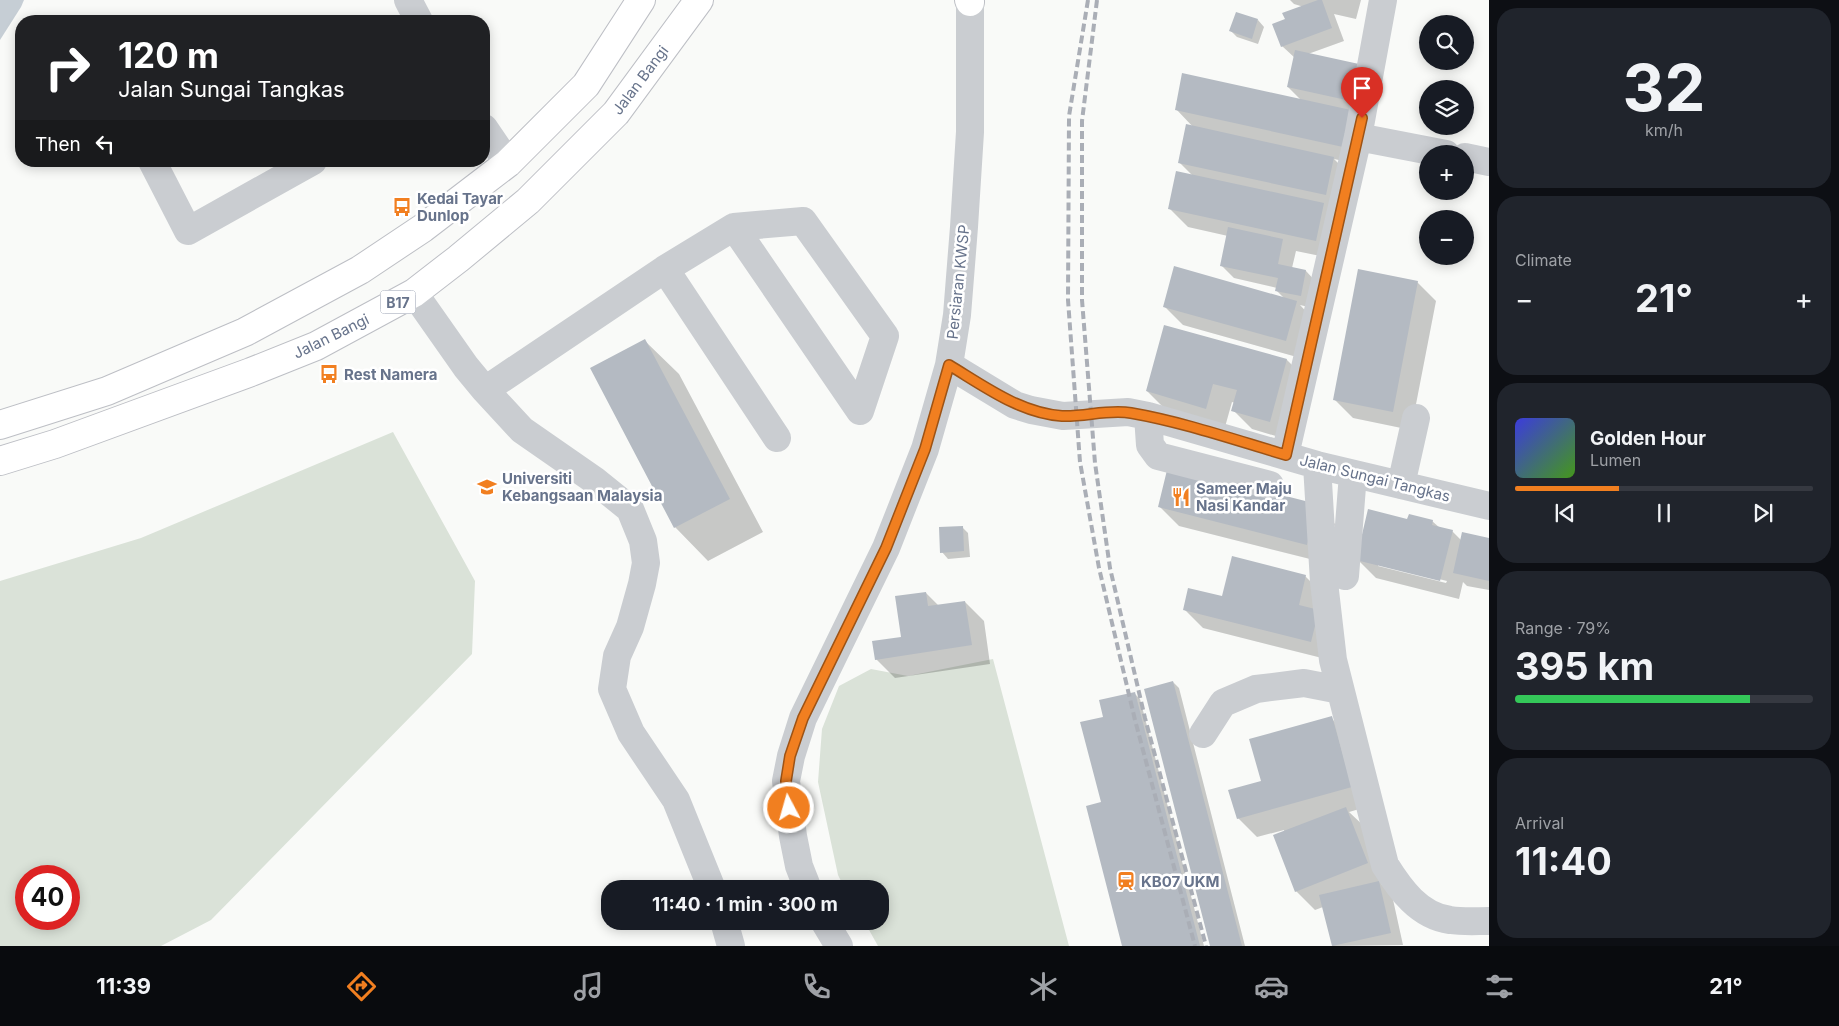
<!DOCTYPE html>
<html lang="en">
<head>
<meta charset="utf-8">
<style>
  :root { --surface:#171b24; --page:#20242c; --text:#f1f3f6; --muted:#9ea1a6; --line:#363941; --accent:#f17f20 }
  body { margin:0; font-family:Inter,sans-serif; background:var(--page); color:var(--text); height:100vh; display:flex; flex-direction:column; font-size:19px; white-space:nowrap }
  * { box-sizing:border-box; margin:0 }
  p { font-size:16px; color:var(--muted) }
  .icon { flex:none; width:28px; height:28px; fill:none; stroke:currentColor; stroke-width:2; stroke-linecap:round; stroke-linejoin:round }
  .map { position:relative; flex:1; overflow:hidden }
  .drawer { display:flex; flex-direction:column; gap:8px; padding:8px; background:#0d0f14; width:350px }
  .drawer>* { flex:none }
  .top-card { position:absolute; left:15px; top:15px; width:475px; height:152px; border-radius:20px; box-shadow:0 2px 12px #0003; background:#202124; color:#fff; overflow:hidden }
  .buttons { position:absolute; left:1419px; top:15px; display:grid; gap:10px }
  .buttons a { display:grid; place-items:center; width:55px; height:55px; border-radius:50%; background:var(--surface); box-shadow:0 2px 12px #0003; font-size:25px }
  .speed { position:absolute; left:15px; top:865px; display:flex; gap:10px; font-size:25px; font-weight:700; text-align:center }
  .speed>* { display:grid; place-content:center; width:65px; height:65px; border-radius:50%; background:var(--surface); box-shadow:0 2px 12px #0003; line-height:1 }
  .speed .limit { border:8px solid #d22; background:#fff; color:#111 }
  .pin { position:absolute; display:grid; place-items:center; width:42px; height:42px; color:#fff; margin:-51px -21px; border-radius:50% 50% 50% 0; rotate:-45deg; box-shadow:0 0 5px #0007 }
  .pin .icon { rotate:45deg }
  .me { position:absolute; width:55px; margin:-28px; rotate:354deg; stroke-linejoin:round; filter:drop-shadow(0 0 4px #0008) }
  .turn { display:flex; align-items:center; gap:18px; height:105px; padding:0 20px; font-size:22px }
  .turn .icon { width:65px; height:65px; stroke-width:2.5 }
  .turn b { display:block; font-size:35px; line-height:42px }
  .then { display:flex; align-items:center; height:48px; padding:0 20px; background:#0003; gap:10px; font-size:19px }
  .big { font-size:38px; font-weight:700; line-height:1.1 }
  .drawer .tile { flex:1; display:flex; flex-direction:column; justify-content:center; gap:8px; min-width:0; padding:0 18px; border-radius:20px; background:var(--page) }
  .drawer .dial { align-items:center; gap:0 }
  .dial b { font-size:65px; line-height:1 }
  .song { display:flex; align-items:center; gap:15px }
  .cover { width:60px; height:60px; border-radius:8px; background:linear-gradient(135deg,hsl(240 70% 55%),hsl(100 70% 35%)) }
  .played { height:5px; border-radius:2px; background:linear-gradient(90deg,var(--accent) 35%,var(--line) 35%) }
  .keys { display:flex; justify-content:space-around; direction:ltr }
  .heat { display:flex; justify-content:space-between; align-items:center; font-size:28px; direction:ltr }
  .charge { height:8px; border-radius:4px; background:linear-gradient(90deg,#34c759 79%,var(--line) 0) }
  .trip { position:absolute; left:601px; top:880px; width:288px; height:50px; border-radius:20px; background:var(--surface); box-shadow:0 2px 12px #0003; font-weight:700; line-height:50px; text-align:center }
  .tab-bar { display:flex; height:80px; justify-content:space-around; align-items:center; background:#090b0e; color:var(--muted) }
  .tab-bar .icon { width:35px; height:35px }
  .tab-bar .on { color:var(--accent) }
  .tab-bar b { font-size:22px; color:var(--text) }
  main { display:flex; flex:1; min-height:0 }
  .map>svg:first-child { display:block }
  .green { fill:#dae2d8; fill-rule:evenodd }
  .water { fill:#c6ced5 }
  .shadow { fill:#0003; fill-rule:evenodd }
  .building { fill:#b4bac2 }
  .lines { fill:none; stroke-linecap:round; stroke-linejoin:round }
  .major-casing { stroke:#bdbfc5; stroke-width:30 }
  .minor { stroke:#cacdd1; stroke-width:28 }
  .major { stroke:#fff; stroke-width:28 }
  .rail { stroke:#aaaeb6; stroke-width:4; stroke-dasharray:8 4; stroke-linecap:butt }
  .route-casing { stroke:#9d5315; stroke-width:12 }
  .route { stroke:#f17f20; stroke-width:9 }
  .labels { text-anchor:middle; dominant-baseline:central; stroke-width:5; stroke-linejoin:round; paint-order:stroke }
  .shield { fill:#fff; stroke:#959dae; stroke-width:1 }
  .shield-label { font-size:14px; font-weight:bold; fill:#67738b }
  .street-label { font-size:15px; fill:#67738b; stroke:#fff }
  .poi-label { font-size:15px; font-weight:bold; fill:#67738b; stroke:#fff; text-anchor:start }
</style>
</head>
<body>
<main>
<div class="map">
<svg width="1489" height="946" viewBox="0 0 1489 946">
  <rect width="100%" height="100%" fill="#f9faf8"/>
  <!-- green -->
  <path class="green" d="M393,432L475,581L472,654L211,920L161,946H0V581L141,538ZM26,876H69V919H26Z
    M993,659L1069,946H878L864,921H880V889H845L838,875L818,782L822,729L839,686L871,669L908,676Z"/>
  <!-- water -->
  <path class="water" d="M0,0H24L21,7L0,40Z"/>
  <!-- shadow -->
  <path class="shadow" d="M1290,0H1361L1356,19L1334,14L1344,41L1308,54L1358,65L1362,165L1334,159L1352,177L1335,259L1296,251L1292,268L1306,271L1318,284L1313,308L1300,305L1315,321L1304,359L1183,325L1164,306L1285,299L1276,290L1277,288L1234,278L1221,265L1228,236L1188,227L1169,208L1193,176L1179,162L1194,128L1176,109L1302,101L1288,87L1295,58L1282,46L1286,20L1304,7L1294,4Z
    M1258,20L1264,27L1258,44L1237,37L1231,31Z
    M1417,282L1436,301L1411,430L1353,418L1334,399Z
    M1165,326L1287,360L1306,379L1289,440L1252,429L1233,410L1235,403L1232,402L1225,427L1166,410L1147,391Z
    M645,341L679,374L763,532L708,561L675,527Z
    M1316,505L1335,524L1326,563L1179,526L1160,507Z
    M1408,520L1432,521L1440,528L1452,531L1461,540L1489,539V590L1467,586L1463,582L1459,599L1376,578L1357,559ZM1378,564L1447,581L1446,583L1378,566Z
    M962,527L968,533L970,557L948,559L942,552Z
    M1305,576L1324,595L1330,660L1203,628L1184,609Z
    M926,593L939,606L965,602L984,621L990,664L895,678L876,659L902,638Z
    M1173,682L1179,688L1245,946H1211Z
    M1134,693L1140,699L1204,946H1123L1102,803L1103,718Z
    M1331,718L1350,737L1370,806L1349,812L1365,827L1386,882L1381,884L1392,895L1403,945L1333,946L1323,907L1315,910L1296,891L1284,830L1257,837L1238,818L1263,782Z"/>
  <!-- building -->
  <path class="building" d="M1318,0H1322L1332,28L1281,47L1272,24L1285,19L1282,13Z
    M1236,12L1258,19L1252,39L1229,31Z
    M1295,50L1359,64L1351,101L1287,87Z
    M1182,73L1351,110L1343,147L1175,110Z
    M1186,124L1334,157L1326,195L1178,163Z
    M1176,171L1324,203L1316,241L1168,209Z
    M1228,227L1283,239L1278,264L1306,270L1301,296L1275,291L1278,278L1220,266Z
    M1174,266L1297,301L1286,341L1163,307Z
    M1358,269L1418,281L1393,412L1333,400Z
    M1164,325L1287,359L1270,422L1231,411L1237,390L1213,384L1206,409L1146,391Z
    M645,339L730,499L674,528L590,368Z
    M1168,466L1317,504L1307,545L1158,507Z
    M1368,509L1407,519L1409,514L1433,520L1432,525L1453,530L1440,581L1356,560Z
    M963,526L964,551L940,553L939,527Z
    M1462,532L1489,538V581L1453,573Z
    M1232,556L1306,575L1299,605L1319,610L1311,642L1183,610L1188,588L1222,596Z
    M926,592L928,606L965,601L972,645L875,660L872,641L901,637L895,596Z
    M1173,681L1242,946H1210L1144,689Z
    M1135,692L1200,946H1122L1086,806L1101,802L1080,722L1103,717L1099,700Z
    M1332,716L1352,787L1237,819L1228,790L1261,781L1249,739Z
    M1346,807L1368,863L1295,892L1273,835Z
    M1379,881L1391,933L1332,946L1319,895Z"/>
  <g class="lines">
    <!-- major casing -->
    <g class="major-casing">
      <path id="major" d="M969,0L970,2
        M0,425L107,391L245,332L360,270L423,228L508,163L586,85L641,0
        M0,461L55,444L251,372L316,346L414,293L458,259L528,201L616,113L699,0"/>
    </g>
    <!-- minor -->
    <path class="minor" d="M408,0L419,21
      M484,128L508,163
      M1358,137L1446,154
      M1465,157L1489,162
      M152,161L188,231L313,161
      M734,227L860,411
      M665,269L777,438
      M414,293L466,367L485,390L522,430L594,480L630,509L643,541L646,563L642,584L630,627L617,656L612,689L631,733L676,800L712,889
      M949,365L1015,405L1031,410L1063,416L1128,412L1148,416L1317,465L1489,506
      M485,390L665,269L734,227L803,221L885,336L860,411
      M1148,416L1150,445L1158,456L1270,485
      M1285,455L1358,137L1383,0
      M1317,465L1324,582L1333,660L1385,865C1400,889 1419,916 1450,920C1463,922 1476,921 1489,921
      M1401,485L1416,418
      M1345,576L1353,474
      M1203,734L1223,703L1256,689L1304,683L1340,690
      M808,889L799,866L793,836L786,781L791,756L803,718L886,548L925,449L949,365L957,315L964,227L970,132V0
      M724,921L731,946
      M824,921L839,946"/>
    <!-- major -->
    <use href="#major" class="major"/>
    <!-- rail -->
    <path class="rail" d="M1088,0L1069,116L1068,300L1080,462L1099,568L1135,720L1195,946
      M1097,0L1082,121V300L1095,463L1110,568L1145,718L1206,946"/>
  </g>
  <g class="lines">
    <!-- route casing -->
    <g class="route-casing">
      <path id="route" d="M789,808L786,781L790,756L803,718L886,548L925,449L949,365C984,386 1020,413 1062,416C1085,417 1108,409 1131,413C1183,422 1235,440 1286,455L1362,118"/>
    </g>
    <!-- route -->
    <use href="#route" class="route"/>
  </g>
  <!-- icons -->
  <defs>
    <g id="bus-bare" transform="scale(1.5)"><path d="M-5-6H5V4H4V6H2V4H-2V6H-4V4H-5ZM-3.5-4V0h7V-4ZM-3.5 1.2v1.5H-2V1.2ZM2 1.2v1.5H3.5V1.2Z" fill="#f17f20" stroke="#fff" stroke-width="2.5" paint-order="stroke"/></g>
    <g id="university-bare" transform="scale(1.5)"><path d="M0-5L7-2L0 1L-7-2ZM-4 1L0 2.5L4 1V4Q0 6-4 4Z" fill="#f17f20" stroke="#fff" stroke-width="2.5" paint-order="stroke"/></g>
    <g id="restaurant-bare" transform="scale(1.5)"><path d="M-5-6h1v4h1v-4h1v4h1v-4h1v5L-1.5 .5V6h-2V.5L-5-1ZM5-6V6H3V1.5H1.5Q1.5-4 5-6Z" fill="#f17f20" stroke="#fff" stroke-width="2.5" paint-order="stroke"/></g>
    <g id="station-bare" transform="scale(1.5)"><path d="M-3-6H3Q5-6 5-4V2Q5 4 3 4L4.5 6H3L1.5 4h-3L-3 6H-4.5L-3 4Q-5 4-5 2V-4Q-5-6-3-6ZM-3.5-4v3h7v-3ZM-3.5 1v1.5H-2V1ZM2 1v1.5H3.5V1Z" fill="#f17f20" stroke="#fff" stroke-width="2.5" paint-order="stroke"/></g>
  </defs>
  <g fill-rule="evenodd">
    <use href="#bus-bare" x="402" y="207"/>
    <use href="#bus-bare" x="329" y="374"/>
    <use href="#university-bare" x="487" y="487"/>
    <use href="#restaurant-bare" x="1181" y="497"/>
    <use href="#station-bare" x="1126" y="881"/>
  </g>
  <g class="labels">
    <!-- shield labels -->
    <rect class="shield" x="380.5" y="290.5" width="35" height="23" rx="4"/>
    <g class="shield-label">
      <text x="398" y="302">B17</text>
    </g>
    <!-- street labels -->
    <g class="street-label">
      <text transform="translate(640 80) rotate(-53)">Jalan Bangi</text>
      <text transform="translate(958 282) rotate(-84)">Persiaran KWSP</text>
      <text transform="translate(331 336) rotate(-26)">Jalan Bangi</text>
      <text transform="translate(1375 478) rotate(14)">Jalan Sungai Tangkas</text>
    </g>
    <!-- poi labels -->
    <g class="poi-label">
      <text x="417" y="198">Kedai Tayar<tspan x="417" dy="17">Dunlop</tspan></text>
      <text x="344" y="374">Rest Namera</text>
      <text x="502" y="478">Universiti<tspan x="502" dy="17">Kebangsaan Malaysia</tspan></text>
      <text x="1196" y="488">Sameer Maju<tspan x="1196" dy="17">Nasi Kandar</tspan></text>
      <text x="1141" y="881">KB07 UKM</text>
    </g>
  </g>
</svg>
<div class="buttons">
<a><svg class="icon" aria-label="search" viewBox="0 0 24 24"><circle cx="10" cy="10" r="6"/><path d="M15 15l6 6"/></svg></a>
<a><svg class="icon" aria-label="layers" viewBox="0 0 24 24"><path d="M12 4l9 5-9 5-9-5zM3 14l9 5 9-5"/></svg></a>
<a>+</a>
<a>−</a>
</div>
<div class="speed"><div class="limit">40</div></div>
<div class="pin" style="left:1362px;top:118px;background:#d93025"><svg class="icon" aria-label="arrive" viewBox="0 0 24 24"><path d="M6 21V4h12l-3 4 3 4H6"/></svg></div>
<svg class="me" style="left:789px;top:808px" viewBox="-20 -20 40 40"><circle r="17" fill="#f17f20" stroke="#fff" stroke-width="3"/><path d="M0-11L8 9 0 5-8 9z" fill="#fff"/></svg>
<div class="trip">11:40 · 1 min · 300 m</div>
<div class="top-card">
<div class="turn"><svg class="icon" aria-label="right" viewBox="0 0 24 24"><path d="M7 20v-9h11M14 6l5 5-5 5"/></svg><div><b>120 m</b>Jalan Sungai Tangkas</div></div>
<div class="then">Then<svg class="icon" aria-label="left" viewBox="0 0 24 24"><path d="M17 20v-9H6M10 6l-5 5 5 5"/></svg></div>
</div>
</div>
<section class="drawer">
<div class="tile dial"><b>32</b><p>km/h</p></div>
<div class="tile"><p>Climate</p>
<div class="heat"><a>−</a><b class="big">21°</b><a>+</a></div>
</div>
<div class="tile">
<div class="song"><i class="cover"></i><div><b>Golden Hour</b><p>Lumen</p></div></div>
<div class="played"></div>
<div class="keys"><svg class="icon" aria-label="previous" viewBox="0 0 24 24"><path d="M18 5L8 12l10 7zM5 5v14"/></svg><svg class="icon" aria-label="pause" viewBox="0 0 24 24"><path d="M8 5v14M16 5v14"/></svg><svg class="icon" aria-label="next" viewBox="0 0 24 24"><path d="M6 5l10 7-10 7zM19 5v14"/></svg></div>
</div>
<div class="tile"><p>Range · 79%</p><b class="big">395 km</b><div class="charge"></div></div>
<div class="tile"><p>Arrival</p><b class="big">11:40</b></div>
</section>
</main>
<nav class="tab-bar">
<b>11:39</b>
<svg class="icon on" aria-label="directions" viewBox="0 0 24 24"><path d="M12 3l9 9-9 9-9-9zM9 14v-3h6M13 9l2 2-2 2"/></svg>
<svg class="icon" aria-label="music" viewBox="0 0 24 24"><path d="M9 18V5l10-2v13"/><circle cx="6" cy="18" r="3"/><circle cx="16" cy="16" r="3"/></svg>
<svg class="icon" aria-label="phone" viewBox="0 0 24 24"><path d="M5 4h4l2 5-3 2q2 4 5 5l2-3 5 2v4C11 20 4 13 5 4z"/></svg>
<svg class="icon" aria-label="climate" viewBox="0 0 24 24"><path d="M12 3v18M4 7l16 10M4 17L20 7"/></svg>
<svg class="icon" aria-label="car" viewBox="0 0 24 24"><path d="M5 17H2v-5l4-1 3-4h7l3 4 3 1v5h-3M9 17h6M6 11h13"/><circle cx="7" cy="17" r="2"/><circle cx="17" cy="17" r="2"/></svg>
<svg class="icon" aria-label="filters" viewBox="0 0 24 24"><path d="M4 7h16M4 17h16"/><circle cx="9" cy="7" r="2"/><circle cx="15" cy="17" r="2"/></svg>
<b>21°</b>
</nav>
</body>
</html>
